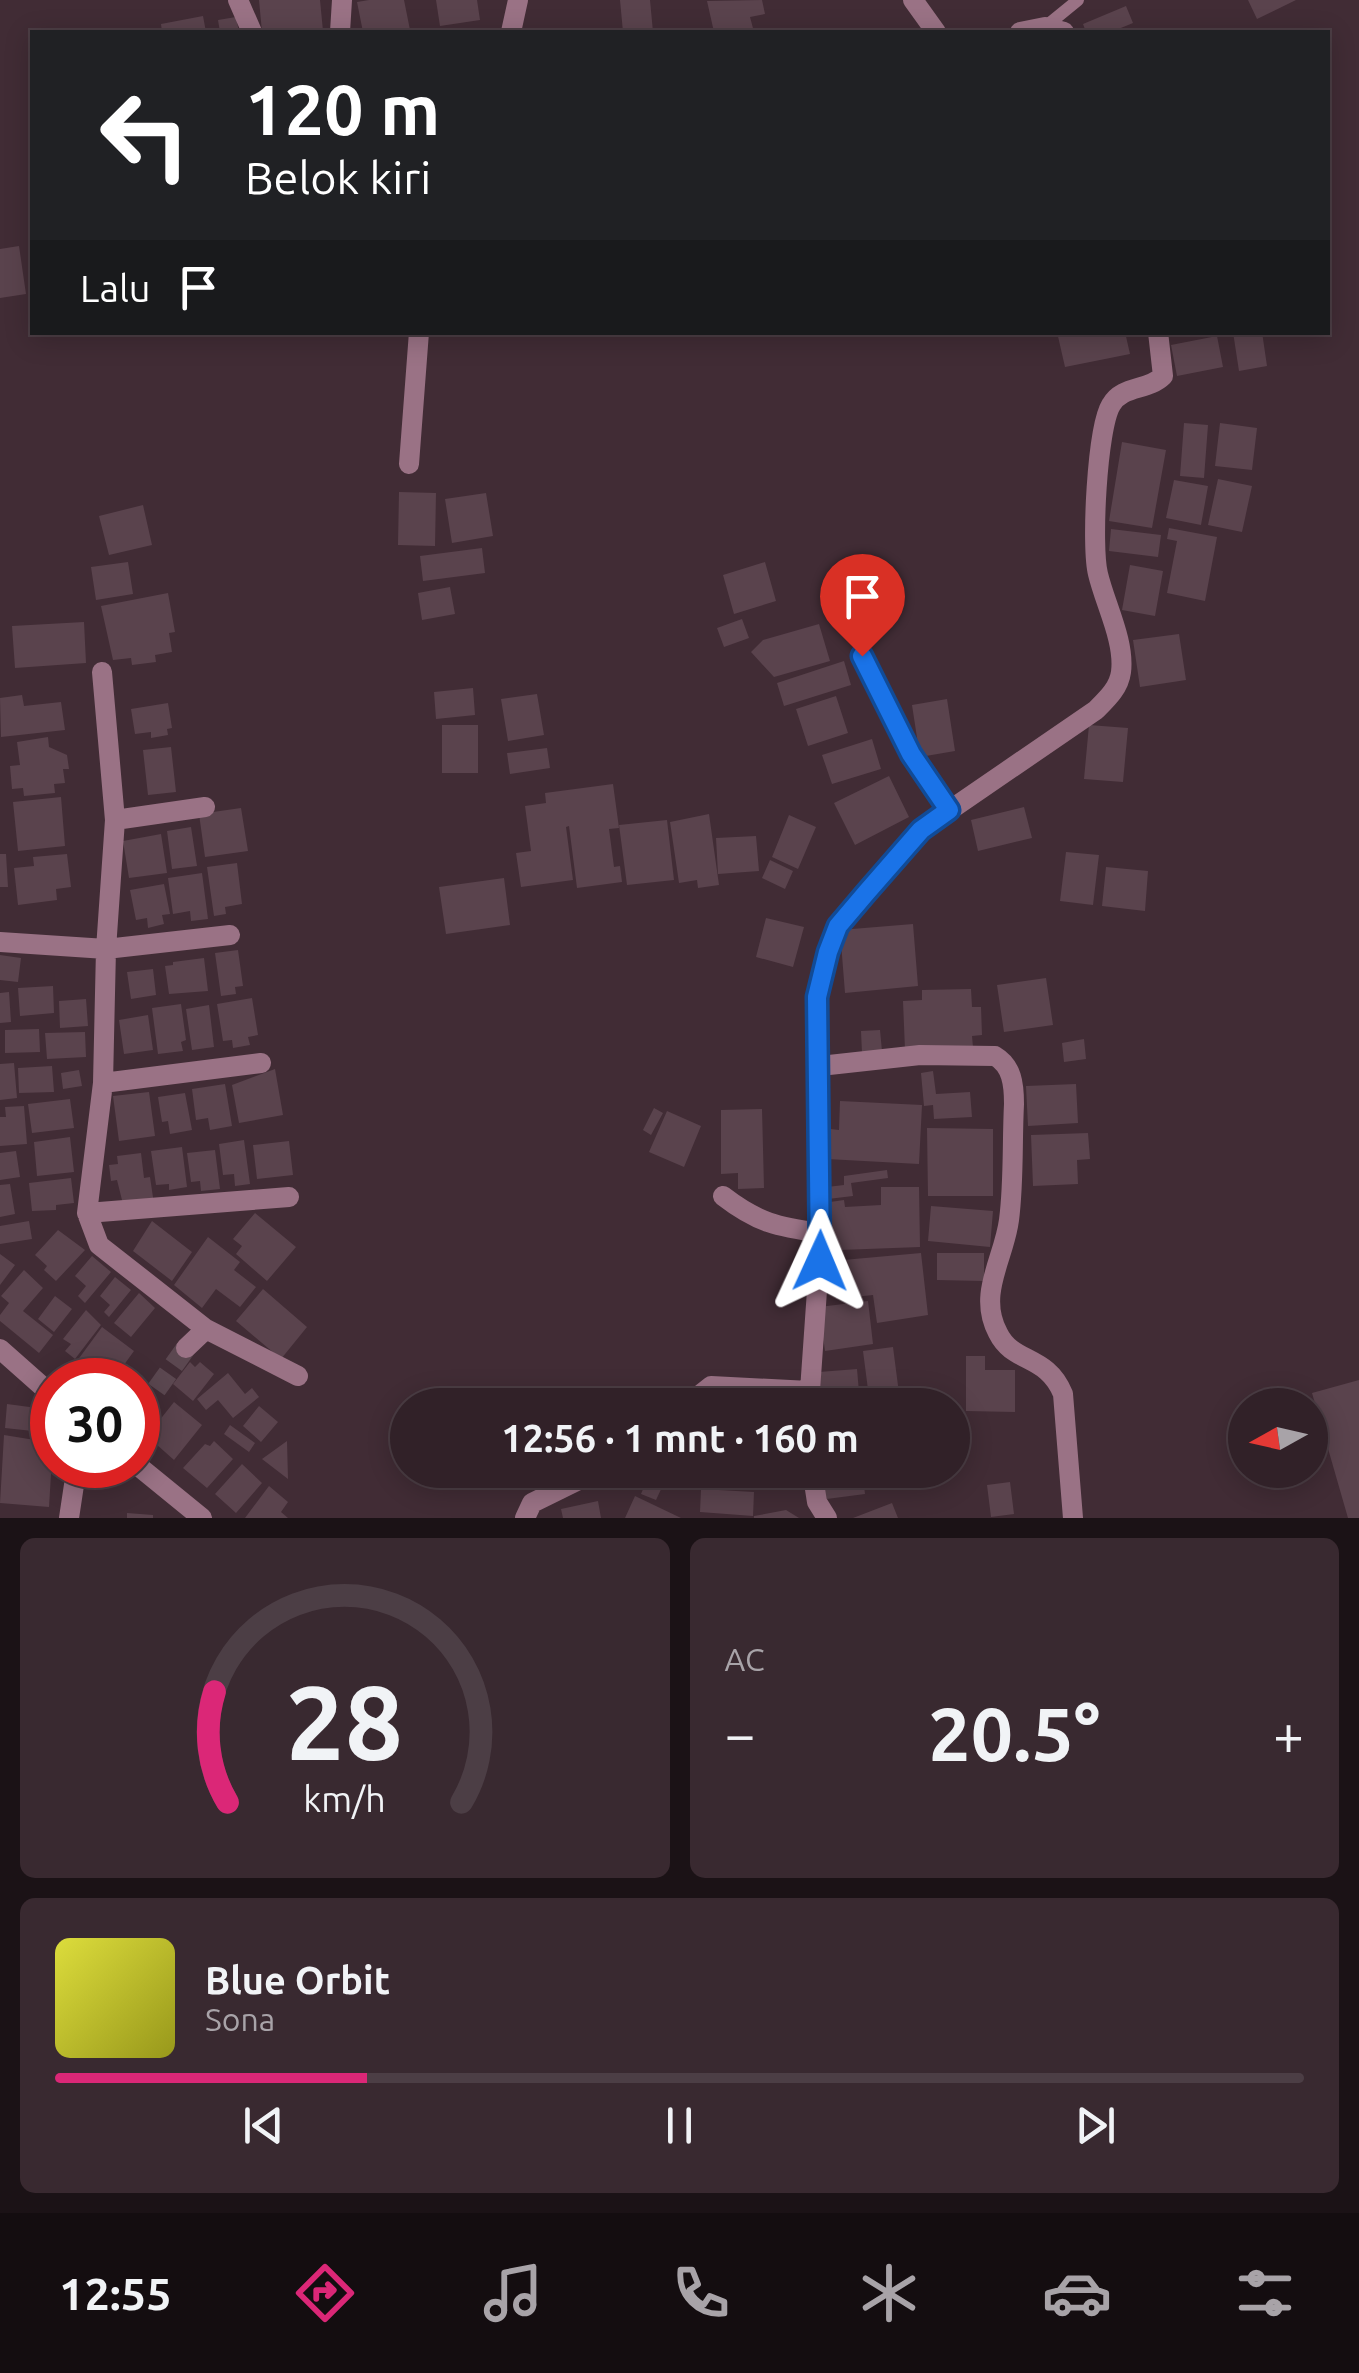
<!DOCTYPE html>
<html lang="id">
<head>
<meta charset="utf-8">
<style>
  :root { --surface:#312128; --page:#392930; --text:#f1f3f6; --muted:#a8a3a8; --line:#4c3e45; --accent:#db2777 }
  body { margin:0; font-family:Ubuntu,sans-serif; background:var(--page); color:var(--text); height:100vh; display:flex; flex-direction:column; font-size:38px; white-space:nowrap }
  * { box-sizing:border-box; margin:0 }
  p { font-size:32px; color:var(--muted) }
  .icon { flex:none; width:55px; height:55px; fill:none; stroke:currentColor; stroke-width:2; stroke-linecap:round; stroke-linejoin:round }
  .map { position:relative; height:1518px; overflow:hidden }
  .details { display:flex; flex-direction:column; gap:20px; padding:20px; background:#1b1216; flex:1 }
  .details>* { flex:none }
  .hud { position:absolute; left:30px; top:30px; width:1300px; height:305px; border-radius:0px; box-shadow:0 5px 25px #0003,0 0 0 2px var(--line); background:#202124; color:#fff; overflow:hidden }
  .needle { width:65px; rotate:262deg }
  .fabs { position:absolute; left:1228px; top:1388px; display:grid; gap:20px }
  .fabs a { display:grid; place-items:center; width:100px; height:100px; border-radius:50%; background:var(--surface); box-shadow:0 5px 25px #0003,0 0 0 2px var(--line); font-size:50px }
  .speed { position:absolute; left:30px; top:1358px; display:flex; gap:20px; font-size:50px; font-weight:700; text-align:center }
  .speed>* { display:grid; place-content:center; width:130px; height:130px; border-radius:50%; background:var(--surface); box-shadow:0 5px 25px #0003,0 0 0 2px var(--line); line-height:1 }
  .speed .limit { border:15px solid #d22; background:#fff; color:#111 }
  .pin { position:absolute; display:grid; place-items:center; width:85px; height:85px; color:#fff; margin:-102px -42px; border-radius:50% 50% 50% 0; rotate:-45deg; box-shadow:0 0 10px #0007 }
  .pin .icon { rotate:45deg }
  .me { position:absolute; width:110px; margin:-55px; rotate:1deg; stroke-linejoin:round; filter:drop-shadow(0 0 8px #0008) }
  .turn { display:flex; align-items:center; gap:35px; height:210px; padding:0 50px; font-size:45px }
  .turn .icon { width:130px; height:130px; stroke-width:2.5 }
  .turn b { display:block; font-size:70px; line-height:85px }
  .then { display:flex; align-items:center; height:95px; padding:0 50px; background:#0003; gap:20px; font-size:38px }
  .big { font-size:75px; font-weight:700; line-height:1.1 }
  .details .card { flex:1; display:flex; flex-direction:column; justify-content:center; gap:15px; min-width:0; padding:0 35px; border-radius:15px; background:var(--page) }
  .details .dial { align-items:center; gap:0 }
  .dial svg { height:260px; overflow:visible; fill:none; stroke:var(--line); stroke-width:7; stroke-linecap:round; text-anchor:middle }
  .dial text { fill:var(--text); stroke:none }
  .song { display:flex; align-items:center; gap:30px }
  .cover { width:120px; height:120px; border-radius:15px; background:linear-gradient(135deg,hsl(60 70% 55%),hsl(60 70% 35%)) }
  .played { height:10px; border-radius:5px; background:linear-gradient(90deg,var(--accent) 25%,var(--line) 25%) }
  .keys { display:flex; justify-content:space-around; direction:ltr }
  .heat { display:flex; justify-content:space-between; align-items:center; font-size:55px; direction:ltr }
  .details .tiles { flex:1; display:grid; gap:20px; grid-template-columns:1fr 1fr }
  .card:last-child { grid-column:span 2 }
  .trip { position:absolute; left:390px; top:1388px; width:580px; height:100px; border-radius:50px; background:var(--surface); box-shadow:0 5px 25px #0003,0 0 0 2px var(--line); font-weight:700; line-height:100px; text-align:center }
  .tabs { display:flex; height:160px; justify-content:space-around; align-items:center; background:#140d10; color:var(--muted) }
  .tabs .icon { width:70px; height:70px }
  .tabs .on { color:var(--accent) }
  .tabs b { font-size:45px; color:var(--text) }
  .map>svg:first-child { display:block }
  .building { fill:#5a434d }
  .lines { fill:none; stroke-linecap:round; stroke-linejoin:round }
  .street-tunnel { stroke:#5b4750; stroke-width:20; stroke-dasharray:20 10; stroke-linecap:butt }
  .lane { stroke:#9a7285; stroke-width:12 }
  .street { stroke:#9a7285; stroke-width:20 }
  .route-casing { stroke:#114b97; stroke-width:25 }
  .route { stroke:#1a73e8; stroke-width:18 }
</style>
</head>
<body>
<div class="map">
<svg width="1359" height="1518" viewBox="0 0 1359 1518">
  <rect width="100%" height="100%" fill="#412c35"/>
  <!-- building -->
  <path class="building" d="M259,0H320L323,31L262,32Z
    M369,0H404L410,30L363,32L357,2Z
    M436,0H477L480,20L440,26Z
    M620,0H650L653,32H623Z
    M762,0L765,14L750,17L754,32H714L707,1Z
    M1248,0H1296L1257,19Z
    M1126,6L1133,23L1111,32H1086L1083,24Z
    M203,16L206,32H162L161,24Z
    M236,17L239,32H220L218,20Z
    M19,246L26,294L0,298V249Z
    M1057,332H1125L1130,354L1065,367Z
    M1233,332H1262L1267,366L1239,371Z
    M1217,336L1223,367L1177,376L1171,345Z
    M1184,423L1208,425L1204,478L1180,476Z
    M1220,423L1257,428L1252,470L1215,466Z
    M1122,442L1166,450L1152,528L1109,521Z
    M1218,479L1252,486L1242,532L1208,525Z
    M1174,480L1208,486L1201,525L1166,518Z
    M399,492L436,493L435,546L398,545Z
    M486,493L493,536L452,543L445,499Z
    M143,505L152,545L109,555L99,516Z
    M1169,528L1217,537L1205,601L1167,593L1177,541L1167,539Z
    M1111,529L1161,535L1158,557L1109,551Z
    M482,548L485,573L423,581L420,556Z
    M128,562L133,594L96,600L91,567Z
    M765,562L776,601L734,614L723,575Z
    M1130,565L1163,571L1155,616L1122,610Z
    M450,587L455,614L422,620L418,593Z
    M168,593L175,632L169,633L172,652L155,655L156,662L132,665L131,658L113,660L101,606Z
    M742,619L749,638L724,647L717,628Z
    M84,622L86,663L15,668L12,626Z
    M819,624L830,661L774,677L751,652L763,640Z
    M1179,634L1186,680L1140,687L1133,640Z
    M844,661L851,685L784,706L777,683Z
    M473,688L475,715L436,719L434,692Z
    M537,694L544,735L508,741L501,699Z
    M22,695L24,706L61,702L65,730L1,737L0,698Z
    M836,696L848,733L808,746L796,709Z
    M947,699L955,751L920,757L912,705Z
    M168,703L172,728L167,729L168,735L151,738V732L135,734L131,709Z
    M442,725H478V773H442Z
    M1089,725L1128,728L1123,782L1084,779Z
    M48,737L49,747L67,755L69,769H63L65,783L54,784L55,793L24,796L23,788L12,789L10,766L20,765L17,742Z
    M872,739L881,769L832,784L822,755Z
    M171,747L176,792L148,795L143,750Z
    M547,748L550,768L510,774L507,753Z
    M889,776L909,817L855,845L834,803Z
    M613,784L619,828L609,829L614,867L620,866L622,882L577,888L569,826L566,827L573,880L521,887L516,853L531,851L525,806L546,803L545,793Z
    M61,797L65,846L18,851L13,802Z
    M1024,807L1032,838L978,851L971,820Z
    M241,808L248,851L205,857L199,814Z
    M709,814L719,885L698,888L697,880L679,883L670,822Z
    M789,815L816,827L798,869L772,857Z
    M667,820L674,880L627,885L619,825Z
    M191,827L197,866L172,869L167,831Z
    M161,834L167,873L129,878L123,841Z
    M756,836L759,871L718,874L716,838Z
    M1066,852L1099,855L1093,905L1060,901Z
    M0,854H6L8,887H0Z
    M67,854L71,887L56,889L57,900L18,905L14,868L34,866L33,857Z
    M770,860L793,871L785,889L762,878Z
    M237,863L242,904L225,907L226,914L214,916L207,867Z
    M1106,867L1148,871L1145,911L1102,906Z
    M202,873L208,919L191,921L190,911L173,914L168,878Z
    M504,878L510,925L446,934L439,887Z
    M164,884L170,914L162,915L164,924L148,928L147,918L136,920L130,890Z
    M766,918L804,927L793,967L756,957Z
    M913,924L918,986L845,993L840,930Z
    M238,950L243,986L235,987L236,994L221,996L215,953Z
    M0,955L21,958L18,982L0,980Z
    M204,958L208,991L169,994L165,966L173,965V962Z
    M153,969L156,995L131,999L127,972Z
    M1046,978L1053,1025L1004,1032L997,985Z
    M53,986L54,1013L20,1016L18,988Z
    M971,989L972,1007H981L982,1035L972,1036L973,1047L905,1050L903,1001L922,1000V990Z
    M9,992L11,1022L0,1023V993Z
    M252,998L258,1035L248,1037L250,1045L233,1048L232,1040L223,1041L217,1004Z
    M86,999L88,1026L60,1028L59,1001Z
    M181,1004L186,1040L181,1042L183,1051L158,1054L152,1008Z
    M209,1005L214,1047L192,1050L186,1009Z
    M148,1015L153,1050L124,1054L119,1020Z
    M39,1029L40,1052L5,1053V1030Z
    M880,1030L882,1051L862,1053L861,1031Z
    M85,1032L86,1057L47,1059L45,1033Z
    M1084,1039L1086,1059L1064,1062L1062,1043Z
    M14,1063L17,1098L0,1100V1064Z
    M52,1066L54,1092L19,1093L18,1068Z
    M275,1069L283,1115L239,1123L232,1085Z
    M79,1070L82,1086L63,1089L61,1073Z
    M933,1071L936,1094L970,1092L972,1117L934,1119L933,1105L924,1106L921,1073Z
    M225,1084L232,1126L210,1130L208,1118L196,1120L192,1089Z
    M1076,1084L1078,1123L1028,1126L1026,1086Z
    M149,1092L155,1136L119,1141L113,1096Z
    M185,1093L192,1130L170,1134L168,1121L162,1122L158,1097Z
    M70,1099L74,1128L32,1133L28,1104Z
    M840,1101L922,1105L919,1164L827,1159L830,1129L839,1130Z
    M24,1106L27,1144L0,1146V1117H6L5,1107Z
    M654,1108L663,1113L651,1135L643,1130Z
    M762,1109L764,1188L738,1189V1173L721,1174V1110Z
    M667,1111L701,1126L684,1167L649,1152Z
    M927,1128L993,1129V1196H928Z
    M1088,1133L1090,1159L1077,1160L1078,1184L1033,1186L1031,1135Z
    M70,1137L74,1172L37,1176L34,1142Z
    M244,1140L250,1184L235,1186L234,1174L223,1175L219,1144Z
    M289,1141L293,1175L257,1179L253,1145Z
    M182,1147L187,1187L169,1190V1184L156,1185L151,1151Z
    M215,1150L220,1189L201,1191L200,1181L191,1182L187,1153Z
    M16,1151L20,1177L0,1180V1153Z
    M141,1153L144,1178L150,1177L154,1204L124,1208L117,1180L111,1181L109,1165L118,1164L117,1156Z
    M887,1170L888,1178L851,1183L853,1196L828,1199L827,1187L844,1185V1176Z
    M71,1178L74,1203L56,1205V1210L32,1211L29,1183Z
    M10,1184L15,1214L0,1217V1185Z
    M881,1187H919L920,1247L840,1250L826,1224L823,1203L844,1200L845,1207L881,1205Z
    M931,1206L993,1211L990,1247L928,1241Z
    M255,1213L296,1247L267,1281L236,1254L242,1246L233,1239Z
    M29,1221L32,1239L0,1244V1226Z
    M152,1221L192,1252L172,1281L133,1251Z
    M58,1230L85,1250L56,1281L44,1270L47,1266L35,1255Z
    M208,1237L240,1262L234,1270L256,1287L240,1307L216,1289L202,1308L174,1285Z
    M921,1253L928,1315L877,1323L873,1295L836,1299L832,1261Z
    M937,1253H984V1281L937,1280Z
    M0,1254L15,1265L0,1285Z
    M92,1256L111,1272L85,1303L78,1296L86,1286L75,1276Z
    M24,1270L43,1288L23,1311L53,1335L39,1353L0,1321V1315L9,1303L1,1296Z
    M115,1277L131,1290L109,1317L104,1312L110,1305L100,1296Z
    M263,1289L307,1327L281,1359L236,1321Z
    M139,1293L155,1308L131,1337L114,1323Z
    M55,1296L72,1309L54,1332L38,1319Z
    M868,1301L873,1344L825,1351L819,1307Z
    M86,1310L101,1325L75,1359L65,1351L71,1344L63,1339Z
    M102,1327L134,1351L113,1380H103L77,1361Z
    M893,1347L900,1401L870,1405L863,1351Z
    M966,1356H985V1370H1015V1412L966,1411Z
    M190,1362L195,1367L200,1362L214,1374L193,1401L173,1384Z
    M857,1369L859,1392L820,1394L819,1372Z
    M228,1373L245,1394L252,1388L259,1397L233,1418L218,1400L206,1410L197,1399Z
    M1359,1380V1518H1348L1312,1393Z
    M850,1400V1405H826V1403Z
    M174,1402L202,1425L174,1460L147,1436Z
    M7,1404L52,1410L51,1433L5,1428Z
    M259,1406L278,1422L261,1442L243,1426Z
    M230,1425L255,1443L249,1452L224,1434Z
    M4,1435L41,1441L39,1457L52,1458L49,1507L0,1503Z
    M214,1441L233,1459L207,1488L183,1468L205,1444L210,1446Z
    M287,1441L288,1479L262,1459Z
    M242,1464L262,1483L236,1513L215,1494Z
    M651,1470H670L656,1500L641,1494Z
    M673,1470H713L706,1485Z
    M742,1470H787L783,1489L740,1481Z
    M819,1470H862L865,1494L819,1500Z
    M1010,1482L1014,1514L991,1517L987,1485Z
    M269,1486L288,1502L281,1512L288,1518H245Z
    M701,1489L754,1492L753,1516L700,1512Z
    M635,1496L681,1518H625Z
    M598,1501L601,1518H563L561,1509Z
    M892,1503L898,1518H853Z
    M786,1510L799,1518H754V1516Z
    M127,1513L153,1515V1518H127Z"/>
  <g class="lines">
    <!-- street-tunnel -->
    <path class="street-tunnel" d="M139,1414L186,1348"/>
    <!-- lane -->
    <path class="lane" d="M1045,27L1078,0"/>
    <!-- street -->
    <path class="street" d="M238,0L252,32
      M913,0L936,32
      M340,32L342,0
      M511,32L518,0
      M1020,32L1045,27L1064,32
      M409,464L419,332
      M862,656L911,754L949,810
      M102,672L115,820L106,949L103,1083L87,1213L99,1245L206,1329L298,1376
      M115,820L205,807
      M0,942L106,949L230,935
      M820,1066L920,1055L995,1056C1012,1066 1014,1084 1014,1104C1012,1142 1014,1182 1009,1220C1004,1259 977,1294 998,1333C1013,1364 1047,1354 1063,1394L1073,1518
      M103,1083L261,1063
      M723,1196C758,1223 778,1227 821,1233
      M87,1213L289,1197
      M186,1348L206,1329
      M0,1349L52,1395
      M687,1405L711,1386L809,1391
      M809,1405L821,1233L817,997L828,952L838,926L921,830L1096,710C1107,699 1119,688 1121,672C1125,641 1105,604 1098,574C1091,547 1097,428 1111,405C1122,385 1148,391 1163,376L1158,332
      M138,1415L139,1414
      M137,1465L202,1518
      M812,1470L817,1502L827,1518
      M69,1518L77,1465
      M525,1518L532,1503L599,1470"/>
  </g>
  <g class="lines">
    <!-- route casing -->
    <g class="route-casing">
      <path id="route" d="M820,1261L817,997L828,952L838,926L866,893L921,830L949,810L911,754L862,656"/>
    </g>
    <!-- route -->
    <use href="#route" class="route"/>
  </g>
</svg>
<div class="fabs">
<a><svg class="needle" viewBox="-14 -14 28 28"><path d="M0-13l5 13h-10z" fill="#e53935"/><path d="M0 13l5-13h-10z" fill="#a8a3a8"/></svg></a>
</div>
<div class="speed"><div class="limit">30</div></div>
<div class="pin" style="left:862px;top:656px;background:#d93025"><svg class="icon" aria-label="arrive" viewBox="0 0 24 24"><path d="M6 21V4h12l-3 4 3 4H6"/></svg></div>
<svg class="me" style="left:820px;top:1261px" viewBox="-20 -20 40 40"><path d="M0-17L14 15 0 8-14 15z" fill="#1a73e8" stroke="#fff" stroke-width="4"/></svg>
<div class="trip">12:56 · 1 mnt · 160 m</div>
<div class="hud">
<div class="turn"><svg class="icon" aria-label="left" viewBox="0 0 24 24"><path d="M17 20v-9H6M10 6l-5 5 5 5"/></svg><div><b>120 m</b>Belok kiri</div></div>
<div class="then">Lalu<svg class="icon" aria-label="arrive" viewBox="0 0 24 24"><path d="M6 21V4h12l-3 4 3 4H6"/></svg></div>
</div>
</div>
<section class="details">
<div class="tiles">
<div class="card dial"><svg viewBox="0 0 100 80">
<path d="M14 69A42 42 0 1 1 86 69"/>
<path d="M14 69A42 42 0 0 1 10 35" stroke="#db2777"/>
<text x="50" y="56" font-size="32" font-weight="700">28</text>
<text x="50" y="72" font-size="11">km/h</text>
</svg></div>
<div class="card"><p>AC</p>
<div class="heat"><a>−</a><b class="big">20.5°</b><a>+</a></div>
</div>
<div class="card">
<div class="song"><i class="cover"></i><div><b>Blue Orbit</b><p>Sona</p></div></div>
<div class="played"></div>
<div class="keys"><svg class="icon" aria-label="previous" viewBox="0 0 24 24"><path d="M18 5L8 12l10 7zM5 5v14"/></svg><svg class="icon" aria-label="pause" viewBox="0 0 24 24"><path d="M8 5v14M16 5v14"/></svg><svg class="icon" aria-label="next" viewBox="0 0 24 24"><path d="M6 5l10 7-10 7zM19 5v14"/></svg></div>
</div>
</div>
</section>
<nav class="tabs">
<b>12:55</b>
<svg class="icon on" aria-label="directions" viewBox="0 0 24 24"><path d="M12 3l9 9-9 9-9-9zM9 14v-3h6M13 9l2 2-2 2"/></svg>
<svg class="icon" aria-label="music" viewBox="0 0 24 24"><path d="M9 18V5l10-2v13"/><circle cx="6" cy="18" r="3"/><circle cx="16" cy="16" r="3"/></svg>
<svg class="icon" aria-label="phone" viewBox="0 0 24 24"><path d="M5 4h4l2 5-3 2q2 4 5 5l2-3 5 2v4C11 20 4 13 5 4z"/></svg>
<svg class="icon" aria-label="climate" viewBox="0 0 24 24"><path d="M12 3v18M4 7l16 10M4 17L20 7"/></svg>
<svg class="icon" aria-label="car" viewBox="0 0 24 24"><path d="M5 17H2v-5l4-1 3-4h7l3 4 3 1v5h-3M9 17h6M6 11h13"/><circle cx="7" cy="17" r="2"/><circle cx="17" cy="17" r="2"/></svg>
<svg class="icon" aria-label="filters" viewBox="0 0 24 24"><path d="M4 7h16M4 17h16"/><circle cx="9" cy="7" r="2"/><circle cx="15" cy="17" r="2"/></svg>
</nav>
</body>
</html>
